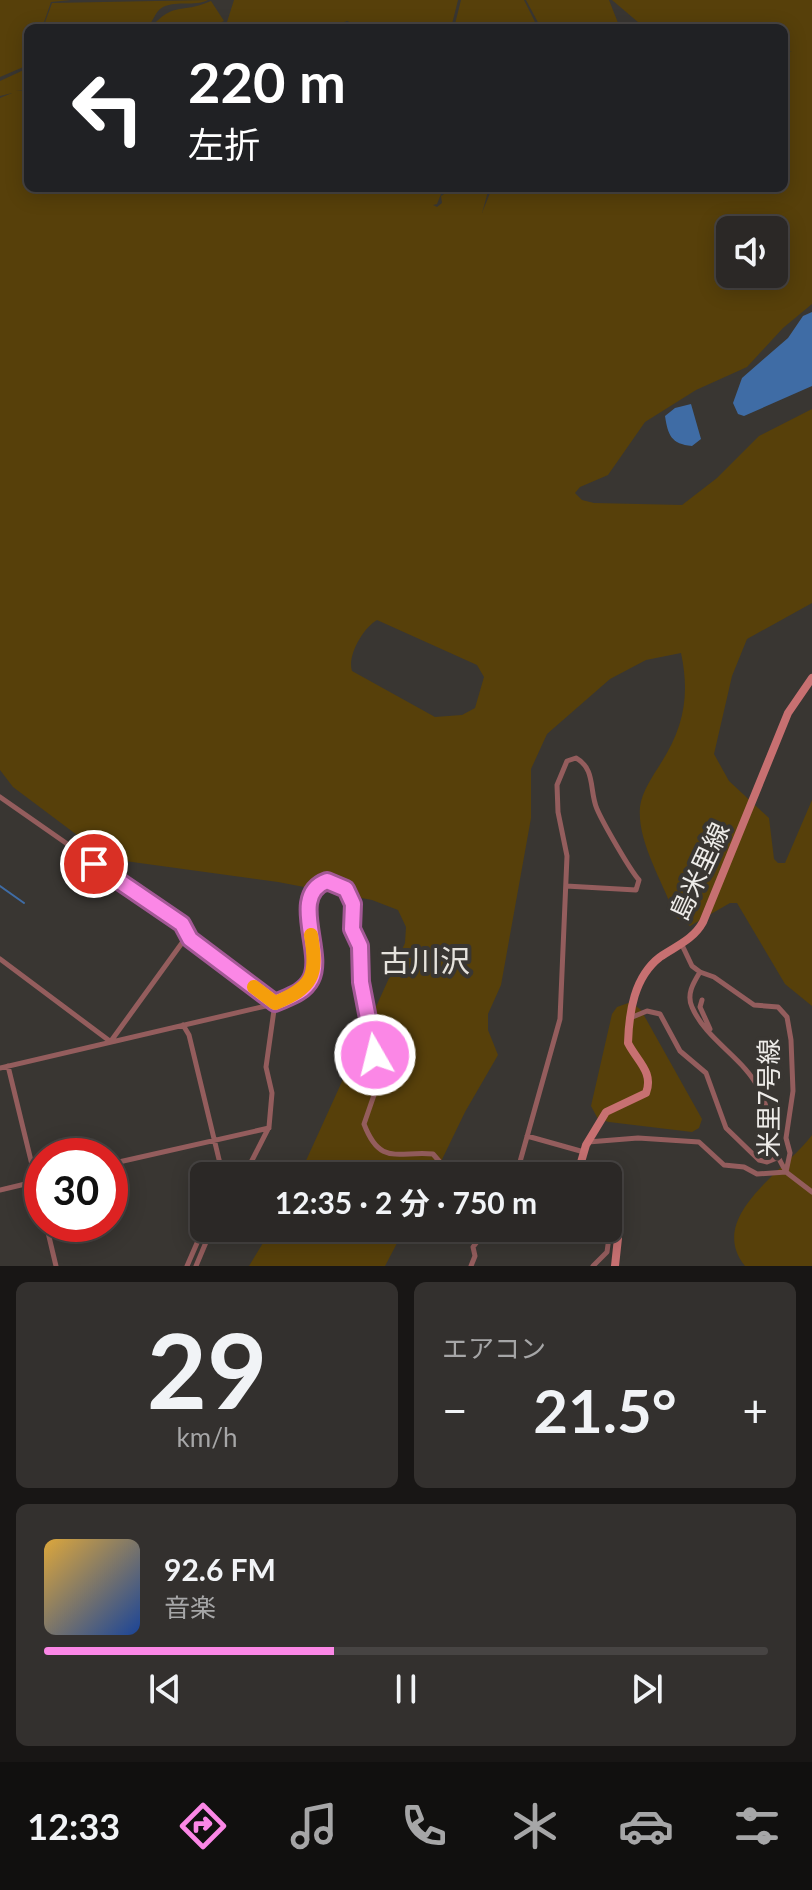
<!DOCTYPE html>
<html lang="ja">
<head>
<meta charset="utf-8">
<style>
  :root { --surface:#2b2826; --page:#33302e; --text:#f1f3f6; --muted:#a6a6a7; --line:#474443; --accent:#fb87e6 }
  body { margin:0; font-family:Lato,"Noto Sans JP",sans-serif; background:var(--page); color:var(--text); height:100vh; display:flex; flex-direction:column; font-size:30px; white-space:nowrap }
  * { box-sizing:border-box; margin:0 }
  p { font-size:26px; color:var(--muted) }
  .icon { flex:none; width:44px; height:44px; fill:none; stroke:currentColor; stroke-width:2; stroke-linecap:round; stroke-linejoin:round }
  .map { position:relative; height:1266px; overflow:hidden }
  .details { display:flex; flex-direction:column; gap:16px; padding:16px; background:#181615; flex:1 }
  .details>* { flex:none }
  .banner { position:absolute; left:24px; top:24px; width:764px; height:168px; border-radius:12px; box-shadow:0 4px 20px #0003,0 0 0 2px var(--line); background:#202124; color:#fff; overflow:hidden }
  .controls { position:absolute; left:716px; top:216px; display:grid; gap:16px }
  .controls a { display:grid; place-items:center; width:72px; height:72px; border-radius:12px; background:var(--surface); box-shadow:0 4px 20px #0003,0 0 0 2px var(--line); font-size:40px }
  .speed { position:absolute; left:24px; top:1138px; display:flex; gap:16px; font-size:40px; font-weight:700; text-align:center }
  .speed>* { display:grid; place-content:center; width:104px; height:104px; border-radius:50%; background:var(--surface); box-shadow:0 4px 20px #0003,0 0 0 2px var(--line); line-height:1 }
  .speed .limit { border:12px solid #d22; background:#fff; color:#111 }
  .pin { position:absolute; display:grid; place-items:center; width:68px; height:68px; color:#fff; margin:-34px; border:4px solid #fff; border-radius:50%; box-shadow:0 2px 8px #0007 }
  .me { position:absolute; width:88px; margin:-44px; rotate:352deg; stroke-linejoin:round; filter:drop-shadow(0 0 6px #0008) }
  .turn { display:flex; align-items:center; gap:28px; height:168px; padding:0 32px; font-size:36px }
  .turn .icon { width:104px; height:104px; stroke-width:2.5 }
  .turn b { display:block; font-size:56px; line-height:68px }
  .big { font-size:60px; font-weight:700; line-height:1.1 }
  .details .card { flex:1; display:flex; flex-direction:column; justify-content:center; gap:12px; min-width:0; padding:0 28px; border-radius:12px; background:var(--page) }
  .details .dial { align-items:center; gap:0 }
  .dial b { font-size:104px; line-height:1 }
  .song { display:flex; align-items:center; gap:24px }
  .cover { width:96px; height:96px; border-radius:12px; background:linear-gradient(135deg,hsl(40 70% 55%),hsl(220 70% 35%)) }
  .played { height:8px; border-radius:4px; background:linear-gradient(90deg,var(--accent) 40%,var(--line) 40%) }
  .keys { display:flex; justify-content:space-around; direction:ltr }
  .heat { display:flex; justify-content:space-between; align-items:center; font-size:44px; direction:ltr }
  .details .tiles { flex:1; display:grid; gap:16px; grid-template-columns:1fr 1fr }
  .card:last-child { grid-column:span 2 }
  .trip { position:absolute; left:190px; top:1162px; width:432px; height:80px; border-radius:12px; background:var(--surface); box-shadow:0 4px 20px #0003,0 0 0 2px var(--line); font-weight:700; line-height:80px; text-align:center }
  .tab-bar { display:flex; height:128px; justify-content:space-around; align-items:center; background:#11100f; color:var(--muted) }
  .tab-bar .icon { width:56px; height:56px }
  .tab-bar .selected { color:var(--accent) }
  .tab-bar b { font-size:36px; color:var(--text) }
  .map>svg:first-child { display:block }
  .green { fill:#57400a; fill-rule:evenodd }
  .water { fill:#3f6ca5 }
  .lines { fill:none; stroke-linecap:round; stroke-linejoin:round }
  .stream { stroke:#3f6ca5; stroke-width:2 }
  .street { stroke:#945d5d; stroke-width:5 }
  .secondary { stroke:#c77071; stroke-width:8 }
  .route-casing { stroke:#a35896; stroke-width:20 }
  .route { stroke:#fb87e6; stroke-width:14 }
  .slow { stroke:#f59e0b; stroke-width:14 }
  .labels { text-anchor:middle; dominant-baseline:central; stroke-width:8; stroke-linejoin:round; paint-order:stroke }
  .street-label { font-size:26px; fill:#eeece9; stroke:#393632 }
  .quarter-label { font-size:30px; fill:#e6e3dd; stroke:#393632 }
</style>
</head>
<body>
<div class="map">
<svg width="812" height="1266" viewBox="0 0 812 1266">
  <rect width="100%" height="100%" fill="#393632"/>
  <!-- green -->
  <path class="green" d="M0,0H71L51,2L42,28H28V65L0,77Z
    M208,0C193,7 179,0 163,7C154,12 154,22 146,28H43L52,3Z
    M234,0H458L451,28H365L347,21L328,28H215L227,22Z
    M461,0H524L538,28H454Z
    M526,0H609L620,28H541Z
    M612,0H812V304L783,328L747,367L696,390L645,422L608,475L580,487L575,493L582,500L594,503L682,505L717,478L759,436L812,409V603L747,639L732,676L714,754L729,781L769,818L774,859L778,863H785L812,800V1006L785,984L737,903H730L690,926L677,918L673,911C662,880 637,841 640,807C642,791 653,776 661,763C684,727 690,695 681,653L646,660L610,679L547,734L531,769V818L501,985L488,1014V1030L498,1055L465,1112L434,1176H299L405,943L406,927L398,910L372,900L278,882L125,861L77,835L13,787L0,770V98L12,93L0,96V81L28,68V89L16,91L28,90V188H449L441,194L437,204L433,205L437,207L442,203L441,196L453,188H489L482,213L492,188H784V51L792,52L784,49V28H743L741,25V28H645ZM730,230H774V274H730ZM377,620L477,665L484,677L475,708L462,715L435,717L352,671C347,656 363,628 377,620Z
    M211,1L224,21L208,28H150C176,0 179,15 211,1Z
    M631,1002L641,1010L702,1119L699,1128L692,1132L609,1122L598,1119L591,1106L612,1014L617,1007Z
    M812,1135V1266H745C705,1216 787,1170 812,1135Z
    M272,1228H405L385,1266H249Z"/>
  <!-- water -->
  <path class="water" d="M812,312V386L744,416L738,414L733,403L742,378L788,338L803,316Z
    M691,404L701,439L692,446C671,444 668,435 665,416L675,408Z"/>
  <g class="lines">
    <!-- stream -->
    <path class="stream" d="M0,886L24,903"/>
    <!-- street -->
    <path class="street" d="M0,797L182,924L190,939L274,1002
      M682,945L692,966L700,972L714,977L754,1005L778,1007L787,1017L791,1040L793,1091L786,1138L790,1153L786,1172
      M0,959L111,1042
      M700,972C694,982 686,994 692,1007C706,1040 744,1058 759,1089C774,1117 768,1145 786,1171
      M702,1000L700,1007L710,1029
      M630,1018L647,1011L660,1014L680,1051L706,1073L726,1128L759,1160L767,1162L777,1158
      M183,1025L189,1035L223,1176
      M111,1041L187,936
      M8,1066L42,1206
      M0,1068L270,1005C356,971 284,939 321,883H334L351,896L352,929L360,946L361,982L375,1055L382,1072L364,1124C380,1166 397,1151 433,1154L452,1176
      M527,1136L584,1152
      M588,1142L638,1138L699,1142L724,1165L744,1167L757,1174L786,1172L812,1192
      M110,1164L269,1128
      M244,1176L269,1127L272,1093L266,1067L275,1003
      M516,1176L560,1019L567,856L558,812L557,785L567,761L576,758C596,769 589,791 597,809C603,823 630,870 639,880L636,890L566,886
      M0,1190L42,1180
      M46,1224L56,1266
      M187,1266L204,1227
      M196,1266L212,1228
      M471,1266L475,1256L473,1247L480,1238
      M593,1266L607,1252L610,1230"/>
    <!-- secondary -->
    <path class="secondary" d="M577,1176L586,1145L606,1112L646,1093C654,1072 637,1061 628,1043C629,1012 634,977 660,957C676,946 693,940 703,922L788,713L812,678
      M608,1220L618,1238L615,1266"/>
  </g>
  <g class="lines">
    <!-- route casing -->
    <g class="route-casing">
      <path id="route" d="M94,864L182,924L190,939L275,1003C288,997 304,993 311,979C325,952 288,895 327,881L346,889L353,904L352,929L360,946L361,982L375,1055"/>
    </g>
    <!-- route -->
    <use href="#route" class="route"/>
    <!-- slow -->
    <path class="slow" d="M254,987L275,1003C313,987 318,976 311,935"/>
  </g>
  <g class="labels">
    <!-- street labels -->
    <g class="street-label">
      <text transform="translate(699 871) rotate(-65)">島米里線</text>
      <text transform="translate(768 1098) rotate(-90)">米里7号線</text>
    </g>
    <!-- quarter labels -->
    <g class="quarter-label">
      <text x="425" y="960">古川沢</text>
    </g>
  </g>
</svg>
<div class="controls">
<a><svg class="icon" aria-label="sound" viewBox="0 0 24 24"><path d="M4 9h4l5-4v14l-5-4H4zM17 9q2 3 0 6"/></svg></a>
</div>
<div class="speed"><div class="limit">30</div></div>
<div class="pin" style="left:94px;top:864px;background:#d93025"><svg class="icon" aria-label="arrive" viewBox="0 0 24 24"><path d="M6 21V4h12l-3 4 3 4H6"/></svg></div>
<svg class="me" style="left:375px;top:1055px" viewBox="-20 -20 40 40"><circle r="17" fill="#fb87e6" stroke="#fff" stroke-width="3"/><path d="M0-11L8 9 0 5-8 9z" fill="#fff"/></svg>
<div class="trip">12:35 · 2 分 · 750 m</div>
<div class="banner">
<div class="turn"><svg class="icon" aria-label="left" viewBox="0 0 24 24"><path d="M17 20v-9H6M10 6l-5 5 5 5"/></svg><div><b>220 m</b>左折</div></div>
</div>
</div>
<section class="details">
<div class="tiles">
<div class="card dial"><b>29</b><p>km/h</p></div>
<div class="card"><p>エアコン</p>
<div class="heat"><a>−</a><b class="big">21.5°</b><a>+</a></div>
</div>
<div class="card">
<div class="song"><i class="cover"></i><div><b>92.6 FM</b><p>音楽</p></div></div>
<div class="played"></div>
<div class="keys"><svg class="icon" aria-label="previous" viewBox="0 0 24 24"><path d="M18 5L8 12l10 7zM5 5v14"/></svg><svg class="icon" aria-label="pause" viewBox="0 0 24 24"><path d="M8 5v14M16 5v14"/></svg><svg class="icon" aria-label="next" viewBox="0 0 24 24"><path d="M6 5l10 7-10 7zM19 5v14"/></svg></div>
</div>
</div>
</section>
<nav class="tab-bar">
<b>12:33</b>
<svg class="icon selected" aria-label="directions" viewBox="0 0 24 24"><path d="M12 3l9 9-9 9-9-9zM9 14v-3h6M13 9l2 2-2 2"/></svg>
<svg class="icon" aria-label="music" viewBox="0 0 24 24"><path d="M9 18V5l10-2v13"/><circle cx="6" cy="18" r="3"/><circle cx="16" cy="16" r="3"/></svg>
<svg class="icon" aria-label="phone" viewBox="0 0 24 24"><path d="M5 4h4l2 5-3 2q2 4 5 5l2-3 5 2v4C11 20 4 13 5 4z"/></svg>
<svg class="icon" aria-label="climate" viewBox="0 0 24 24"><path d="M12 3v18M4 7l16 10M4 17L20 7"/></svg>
<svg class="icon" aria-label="car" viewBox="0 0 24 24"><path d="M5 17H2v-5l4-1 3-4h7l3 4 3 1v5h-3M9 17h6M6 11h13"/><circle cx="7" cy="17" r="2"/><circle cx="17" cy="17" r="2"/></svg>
<svg class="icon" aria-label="filters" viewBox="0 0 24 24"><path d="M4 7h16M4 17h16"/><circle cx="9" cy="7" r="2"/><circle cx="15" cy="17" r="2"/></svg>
</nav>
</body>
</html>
